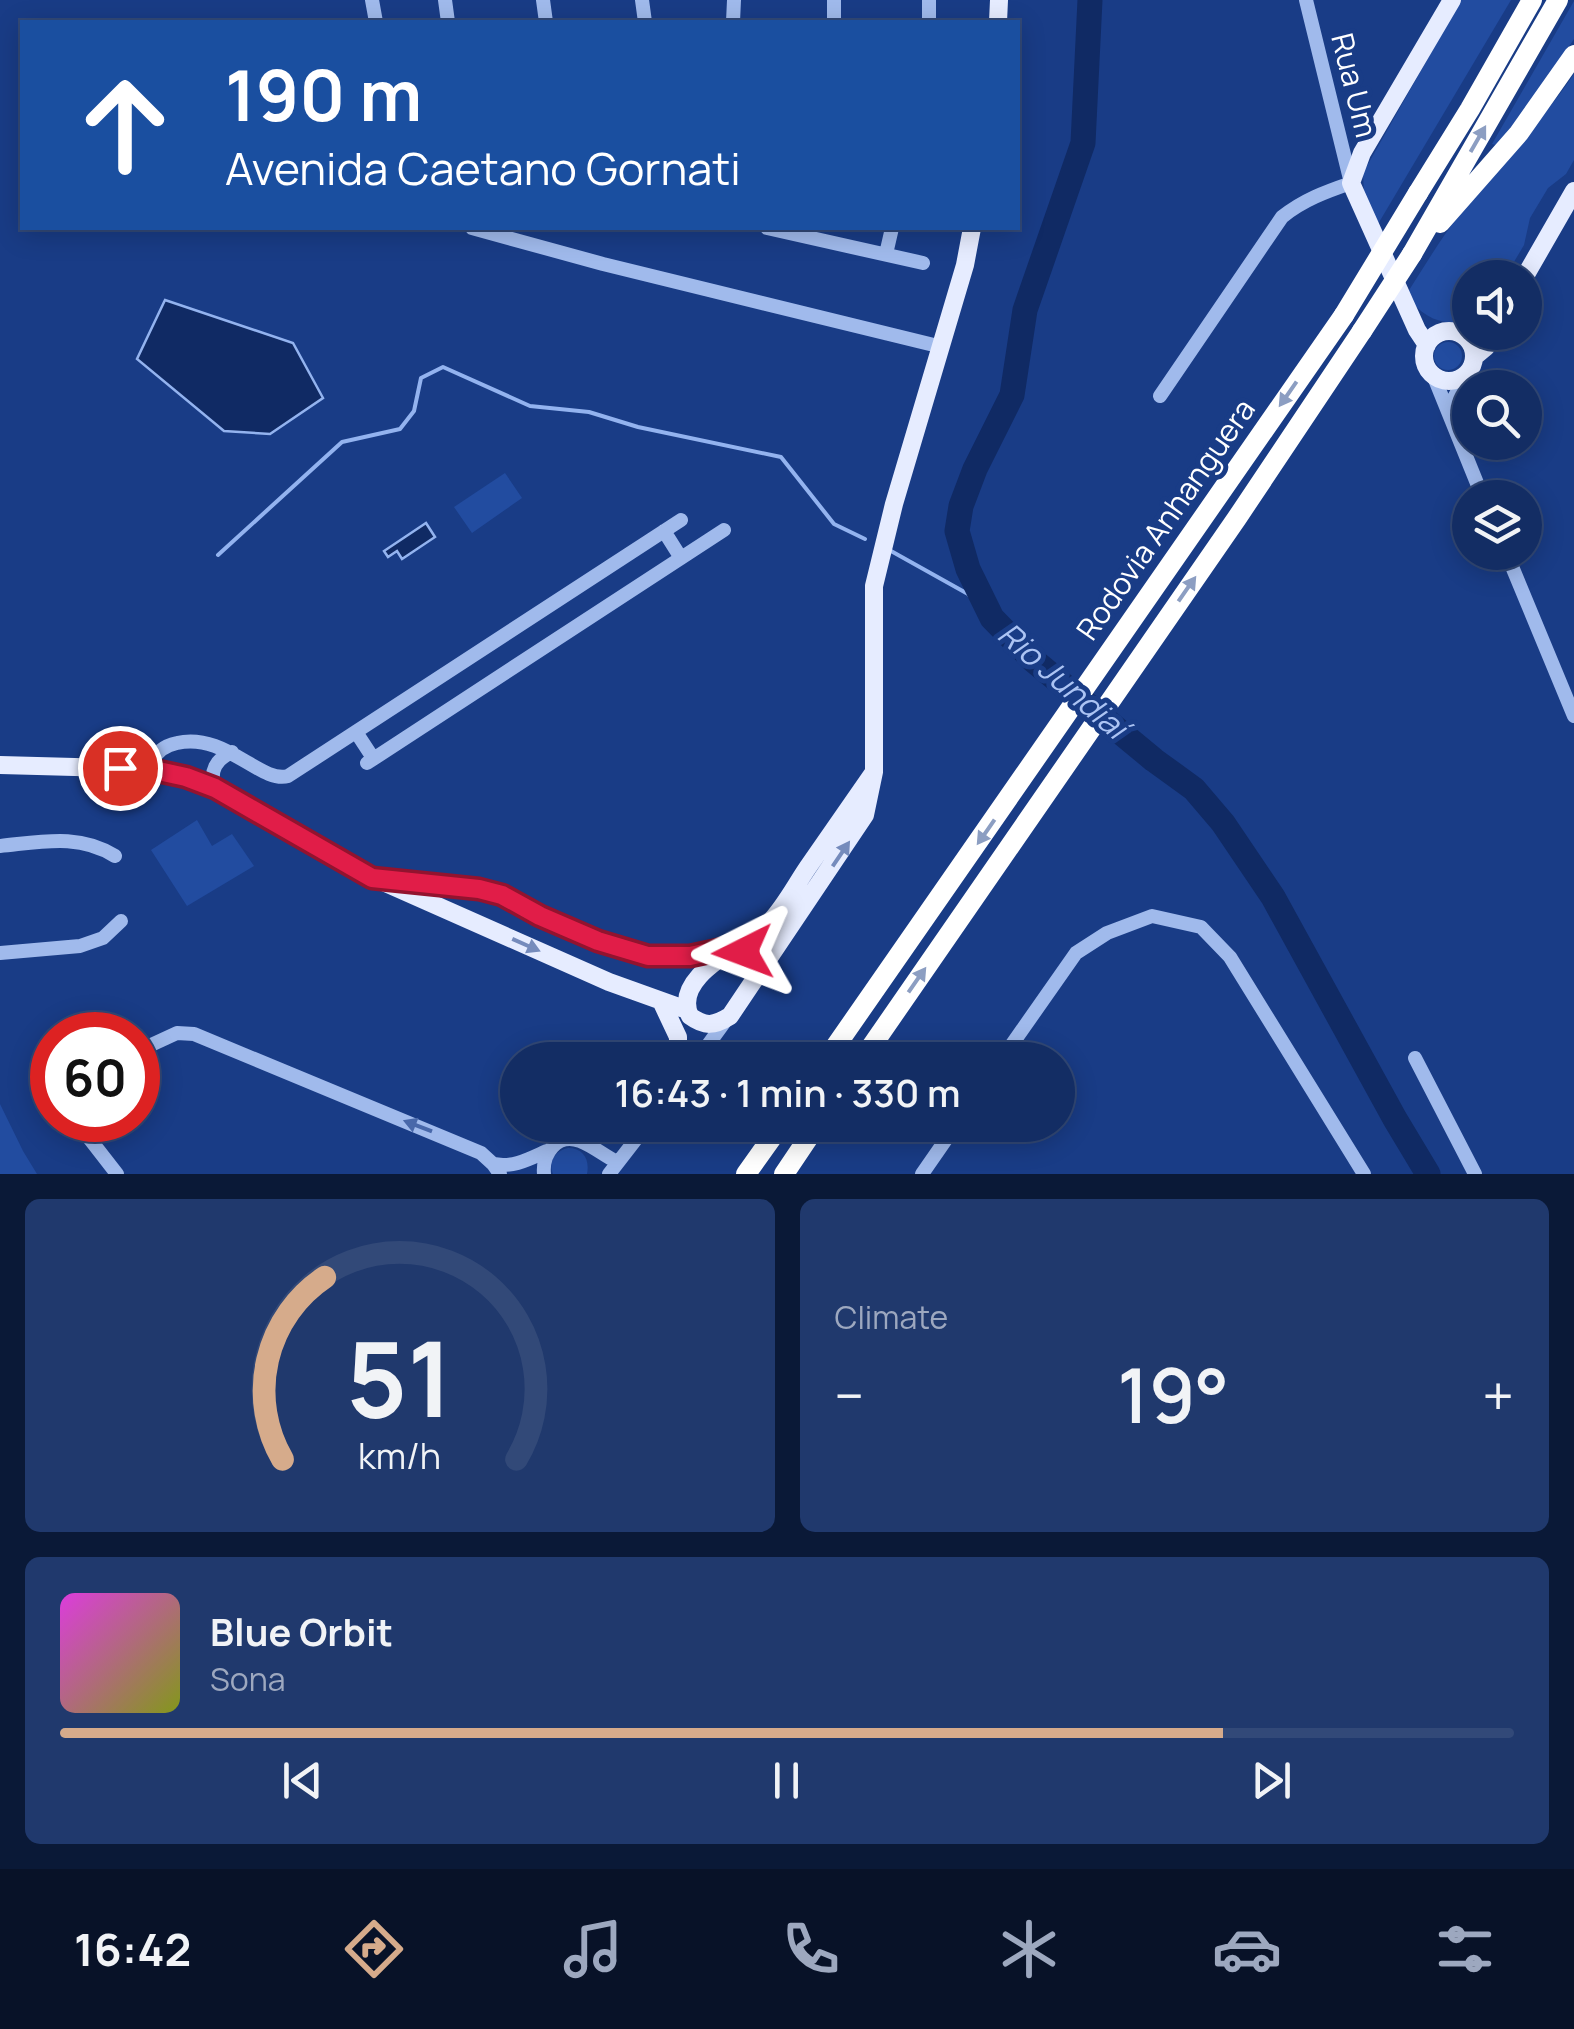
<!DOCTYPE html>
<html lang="en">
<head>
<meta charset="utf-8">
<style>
  :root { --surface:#132d64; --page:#20396d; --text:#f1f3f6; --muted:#9da8bf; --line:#324978; --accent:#d6ab8b }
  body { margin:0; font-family:Manrope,sans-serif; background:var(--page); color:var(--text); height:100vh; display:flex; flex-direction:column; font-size:38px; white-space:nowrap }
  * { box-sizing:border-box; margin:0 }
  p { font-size:32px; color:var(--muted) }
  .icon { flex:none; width:55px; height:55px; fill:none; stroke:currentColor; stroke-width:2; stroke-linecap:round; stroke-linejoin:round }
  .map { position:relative; height:1174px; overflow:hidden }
  .details { display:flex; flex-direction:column; gap:25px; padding:25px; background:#0a1937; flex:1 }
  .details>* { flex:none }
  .top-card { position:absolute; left:20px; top:20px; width:1000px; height:210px; border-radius:0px; box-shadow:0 5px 25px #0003,0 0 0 2px var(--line); background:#1a4fa0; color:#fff; overflow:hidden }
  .tools { position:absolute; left:1452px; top:260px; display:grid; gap:20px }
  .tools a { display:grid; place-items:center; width:90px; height:90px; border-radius:50%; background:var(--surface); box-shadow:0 5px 25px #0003,0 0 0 2px var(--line); font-size:50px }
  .speed { position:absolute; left:30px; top:1012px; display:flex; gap:20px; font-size:50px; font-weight:700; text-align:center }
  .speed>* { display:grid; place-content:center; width:130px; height:130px; border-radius:50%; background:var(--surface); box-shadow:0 5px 25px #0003,0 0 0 2px var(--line); line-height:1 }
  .speed .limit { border:15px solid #d22; background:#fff; color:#111 }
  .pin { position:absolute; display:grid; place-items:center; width:85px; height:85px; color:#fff; margin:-42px; border:5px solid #fff; border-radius:50%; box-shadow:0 2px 10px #0007 }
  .me { position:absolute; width:110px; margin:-55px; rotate:267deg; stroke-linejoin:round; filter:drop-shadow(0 0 8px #0008) }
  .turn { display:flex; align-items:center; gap:35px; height:210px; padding:0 40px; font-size:45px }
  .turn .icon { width:130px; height:130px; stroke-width:2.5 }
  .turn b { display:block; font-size:70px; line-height:85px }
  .big { font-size:75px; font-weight:600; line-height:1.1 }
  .details .widget { flex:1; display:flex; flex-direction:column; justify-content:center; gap:15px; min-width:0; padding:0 35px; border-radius:15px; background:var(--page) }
  .details .dial { align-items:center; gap:0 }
  .dial svg { height:260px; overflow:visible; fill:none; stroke:var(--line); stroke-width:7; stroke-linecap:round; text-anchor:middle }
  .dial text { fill:var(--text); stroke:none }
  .song { display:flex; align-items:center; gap:30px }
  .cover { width:120px; height:120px; border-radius:15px; background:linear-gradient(135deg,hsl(300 70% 55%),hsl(70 70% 35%)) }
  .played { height:10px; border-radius:5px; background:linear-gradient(90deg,var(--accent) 80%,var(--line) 80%) }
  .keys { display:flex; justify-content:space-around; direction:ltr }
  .heat { display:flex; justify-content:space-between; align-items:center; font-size:55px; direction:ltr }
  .details .tiles { flex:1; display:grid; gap:25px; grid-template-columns:1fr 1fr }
  .widget:last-child { grid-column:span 2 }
  .trip { position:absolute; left:500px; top:1042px; width:575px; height:100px; border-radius:50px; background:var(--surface); box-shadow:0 5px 25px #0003,0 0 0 2px var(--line); font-weight:600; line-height:100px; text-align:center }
  .menu { display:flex; height:160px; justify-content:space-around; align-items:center; background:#081228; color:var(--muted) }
  .menu .icon { width:70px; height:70px }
  .menu .selected { color:var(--accent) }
  .menu b { font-size:45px; color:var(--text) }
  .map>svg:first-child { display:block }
  .green { fill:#224ca0 }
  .water { fill:#102a64; stroke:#93b3ef; stroke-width:2.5 }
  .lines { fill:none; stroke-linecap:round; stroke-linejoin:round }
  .stream { stroke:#93b3ef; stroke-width:4 }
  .river { stroke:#102a64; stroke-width:25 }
  .minor { stroke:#a0baec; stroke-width:14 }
  .major { stroke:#e6ecff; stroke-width:18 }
  .highway { stroke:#fff; stroke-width:20 }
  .highway-bridge { stroke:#fff; stroke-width:20 }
  .oneway { fill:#8c9ec2 }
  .oneway2 { fill:#758bbc }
  .oneway3 { fill:#4868aa }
  .route-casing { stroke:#92132f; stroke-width:25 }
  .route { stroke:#e11d48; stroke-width:18 }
  .labels { text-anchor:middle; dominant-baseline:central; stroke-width:10; stroke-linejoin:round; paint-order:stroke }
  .street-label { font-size:30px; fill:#fff; stroke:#193c86 }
  .water-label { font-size:32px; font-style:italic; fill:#acc4f4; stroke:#193c86 }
</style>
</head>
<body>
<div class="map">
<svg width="1574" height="1174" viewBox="0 0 1574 1174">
  <rect width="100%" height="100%" fill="#193c86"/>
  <!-- green -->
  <path class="green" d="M1461,0H1511L1378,224L1364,193L1363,173Z
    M1574,1V39L1531,103L1496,145L1492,144Z
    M1574,74V160L1566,174L1548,188L1530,218L1524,245L1505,277L1470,278V320C1442,327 1423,318 1406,295C1424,267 1441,238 1462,211C1498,164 1541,123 1574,74Z
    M1434 356a14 14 0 1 1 28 0a14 14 0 1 1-28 0Z
    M505,473L522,498L472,533L454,507Z
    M197,820L212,846L232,834L254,866L187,906L151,850Z
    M0,1104L23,1151L37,1174H0Z
    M568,1148C583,1148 590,1159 587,1174H553C548,1161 555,1151 568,1148Z"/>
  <!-- water -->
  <path class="water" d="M165,300L293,343L323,398L270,434L224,431L137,359Z
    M426,523L435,537L402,559L397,551L388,557L384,551Z"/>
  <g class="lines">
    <!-- stream -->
    <path class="stream" d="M891,551L968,594L992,618
      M218,555L342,442L400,429L414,411L421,378L443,367L530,406L589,412L638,427L781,457L834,524L865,539"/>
    <!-- river -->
    <path class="river" d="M1090,0L1083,143L1025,310L1012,395L975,469L961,506L957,531L968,569L992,618L1033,660L1154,760L1194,789L1223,823L1273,897L1395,1119L1428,1174"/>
    <!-- minor -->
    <path class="minor" d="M372,0L376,22
      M445,0L448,22
      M543,0L546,22
      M642,0L645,22
      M834,0V22
      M733,22L734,0
      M929,22V0
      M472,228L603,264L942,347
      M767,228L923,263
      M886,254L892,228
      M1434,377L1483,498
      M1160,396L1282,217C1303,200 1325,192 1351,183L1306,0
      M1450,416L1455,396L1466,375
      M664,531L681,558
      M1506,552L1574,716
      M356,732L373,758
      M367,763L724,530
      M149,769C153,755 162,746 177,743C225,732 261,784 288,776L681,520
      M215,788C209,772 216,759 232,752
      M0,846C41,842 79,833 115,856
      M0,953L80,946L103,938L121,921
      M138,1051L177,1033L194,1034L481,1153L493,1164L500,1174
      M1415,1058L1475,1174
      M697,1060L729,1016
      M1001,1060L1076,953L1107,933L1152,916L1201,927L1230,957L1364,1174
      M75,1120L117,1174
      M493,1164C514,1168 529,1159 547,1151
      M544,1174C542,1154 557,1132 580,1141C593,1146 605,1156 617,1162
      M609,1174L647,1125
      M922,1174L956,1125"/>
    <!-- major -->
    <path class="major" d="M998,22L999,0
      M1524,278L1574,191
      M1424 356a25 25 0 1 1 50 0a25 25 0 1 1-50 0Z
      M1427,345L1417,330L1351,183L1362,153L1452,0
      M1474,357L1486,347L1494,332
      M0,765L149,769L186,777L215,788L372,877L609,982L687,1010
      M874,772C852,804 830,835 808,867C795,886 784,908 768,924C746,946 671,975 690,1016C705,1027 714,1026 730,1016L865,815L874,772V586L894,504L965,265L972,228
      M393,880L479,889L502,895L541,916L599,941L648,956H690L737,946L749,959L756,978
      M662,1003L678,1037V1052"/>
    <!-- highway -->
    <path class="highway" d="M1418,193L1470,109L1532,0
      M1440,223L1519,133L1574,55
      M1412,254L1558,0
      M826,1060L1344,315
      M862,1060L1237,518L1362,331
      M746,1174L781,1125
      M784,1174L817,1125"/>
    <!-- highway-bridge -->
    <path class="highway-bridge" d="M1344,315L1418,193
      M1362,331L1412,254"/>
  </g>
  <!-- one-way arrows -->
  <defs><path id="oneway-solid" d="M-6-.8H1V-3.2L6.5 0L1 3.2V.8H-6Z" transform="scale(2.5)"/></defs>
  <g class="oneway">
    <use href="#oneway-solid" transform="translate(1478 139) rotate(-60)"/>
    <use href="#oneway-solid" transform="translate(1288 394) rotate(125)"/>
    <use href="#oneway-solid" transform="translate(1187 589) rotate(-55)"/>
    <use href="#oneway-solid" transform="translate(986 832) rotate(125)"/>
    <use href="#oneway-solid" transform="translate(917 980) rotate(-55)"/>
  </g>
  <g class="oneway2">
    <use href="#oneway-solid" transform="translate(841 854) rotate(-56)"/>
    <use href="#oneway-solid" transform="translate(526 945) rotate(24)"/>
  </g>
  <use class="oneway3" href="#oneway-solid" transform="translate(418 1126) rotate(-159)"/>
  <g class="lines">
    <!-- route casing -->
    <g class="route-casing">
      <path id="route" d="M120,768L149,769L186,777L215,788L372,878L479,889L502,895L540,916L598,941L648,956H690L737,946L743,952"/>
    </g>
    <!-- route -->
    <use href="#route" class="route"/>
  </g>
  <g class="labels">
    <!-- street labels -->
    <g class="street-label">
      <text transform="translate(1355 85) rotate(76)">Rua Um</text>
      <text transform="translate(1165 519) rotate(-55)">Rodovia Anhanguera</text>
    </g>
    <!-- water labels -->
    <g class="water-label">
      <text transform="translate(1063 680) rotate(41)">Rio Jundiaí</text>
    </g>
  </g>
</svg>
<div class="tools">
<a><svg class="icon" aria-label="sound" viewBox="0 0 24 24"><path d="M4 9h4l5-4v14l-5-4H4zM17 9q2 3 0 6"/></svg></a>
<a><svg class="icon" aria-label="search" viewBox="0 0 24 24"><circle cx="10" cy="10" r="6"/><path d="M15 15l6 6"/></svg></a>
<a><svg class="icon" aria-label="layers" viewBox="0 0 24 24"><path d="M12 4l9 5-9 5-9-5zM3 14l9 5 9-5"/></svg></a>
</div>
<div class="speed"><div class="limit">60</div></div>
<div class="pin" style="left:120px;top:768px;background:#d93025"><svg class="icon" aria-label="arrive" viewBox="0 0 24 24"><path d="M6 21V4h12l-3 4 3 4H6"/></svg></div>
<svg class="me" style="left:743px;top:952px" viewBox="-20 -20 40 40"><path d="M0-17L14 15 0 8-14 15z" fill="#e11d48" stroke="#fff" stroke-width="4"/></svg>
<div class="trip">16:43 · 1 min · 330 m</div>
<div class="top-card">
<div class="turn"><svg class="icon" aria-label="ahead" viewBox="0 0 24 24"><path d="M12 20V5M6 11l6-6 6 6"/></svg><div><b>190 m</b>Avenida Caetano Gornati</div></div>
</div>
</div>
<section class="details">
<div class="tiles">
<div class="widget dial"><svg viewBox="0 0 100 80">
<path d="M14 69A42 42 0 1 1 86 69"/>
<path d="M14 69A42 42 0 0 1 27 13" stroke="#d6ab8b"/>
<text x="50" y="56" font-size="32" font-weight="700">51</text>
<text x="50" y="72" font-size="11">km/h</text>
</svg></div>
<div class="widget"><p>Climate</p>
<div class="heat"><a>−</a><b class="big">19°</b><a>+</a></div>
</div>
<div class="widget">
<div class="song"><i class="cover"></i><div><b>Blue Orbit</b><p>Sona</p></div></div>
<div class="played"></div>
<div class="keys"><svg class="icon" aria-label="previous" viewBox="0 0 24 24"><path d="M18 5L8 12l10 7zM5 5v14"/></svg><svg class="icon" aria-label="pause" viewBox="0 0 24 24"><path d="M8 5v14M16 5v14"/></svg><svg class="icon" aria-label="next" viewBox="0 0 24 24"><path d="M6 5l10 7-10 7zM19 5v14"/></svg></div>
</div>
</div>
</section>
<nav class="menu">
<b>16:42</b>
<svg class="icon selected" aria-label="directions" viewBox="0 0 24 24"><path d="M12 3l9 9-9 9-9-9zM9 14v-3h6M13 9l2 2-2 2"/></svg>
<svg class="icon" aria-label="music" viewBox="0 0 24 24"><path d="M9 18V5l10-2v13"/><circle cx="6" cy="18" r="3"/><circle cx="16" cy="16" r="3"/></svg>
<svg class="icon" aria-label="phone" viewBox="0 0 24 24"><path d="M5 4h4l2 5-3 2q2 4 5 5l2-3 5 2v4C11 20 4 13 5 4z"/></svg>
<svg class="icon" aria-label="climate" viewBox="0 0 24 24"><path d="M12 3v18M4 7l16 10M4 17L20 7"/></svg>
<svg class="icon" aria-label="car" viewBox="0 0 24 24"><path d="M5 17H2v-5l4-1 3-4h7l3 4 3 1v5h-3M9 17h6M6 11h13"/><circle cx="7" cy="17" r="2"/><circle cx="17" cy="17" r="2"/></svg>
<svg class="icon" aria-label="filters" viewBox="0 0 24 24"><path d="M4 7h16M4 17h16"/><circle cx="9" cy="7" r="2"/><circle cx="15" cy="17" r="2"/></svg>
</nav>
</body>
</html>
